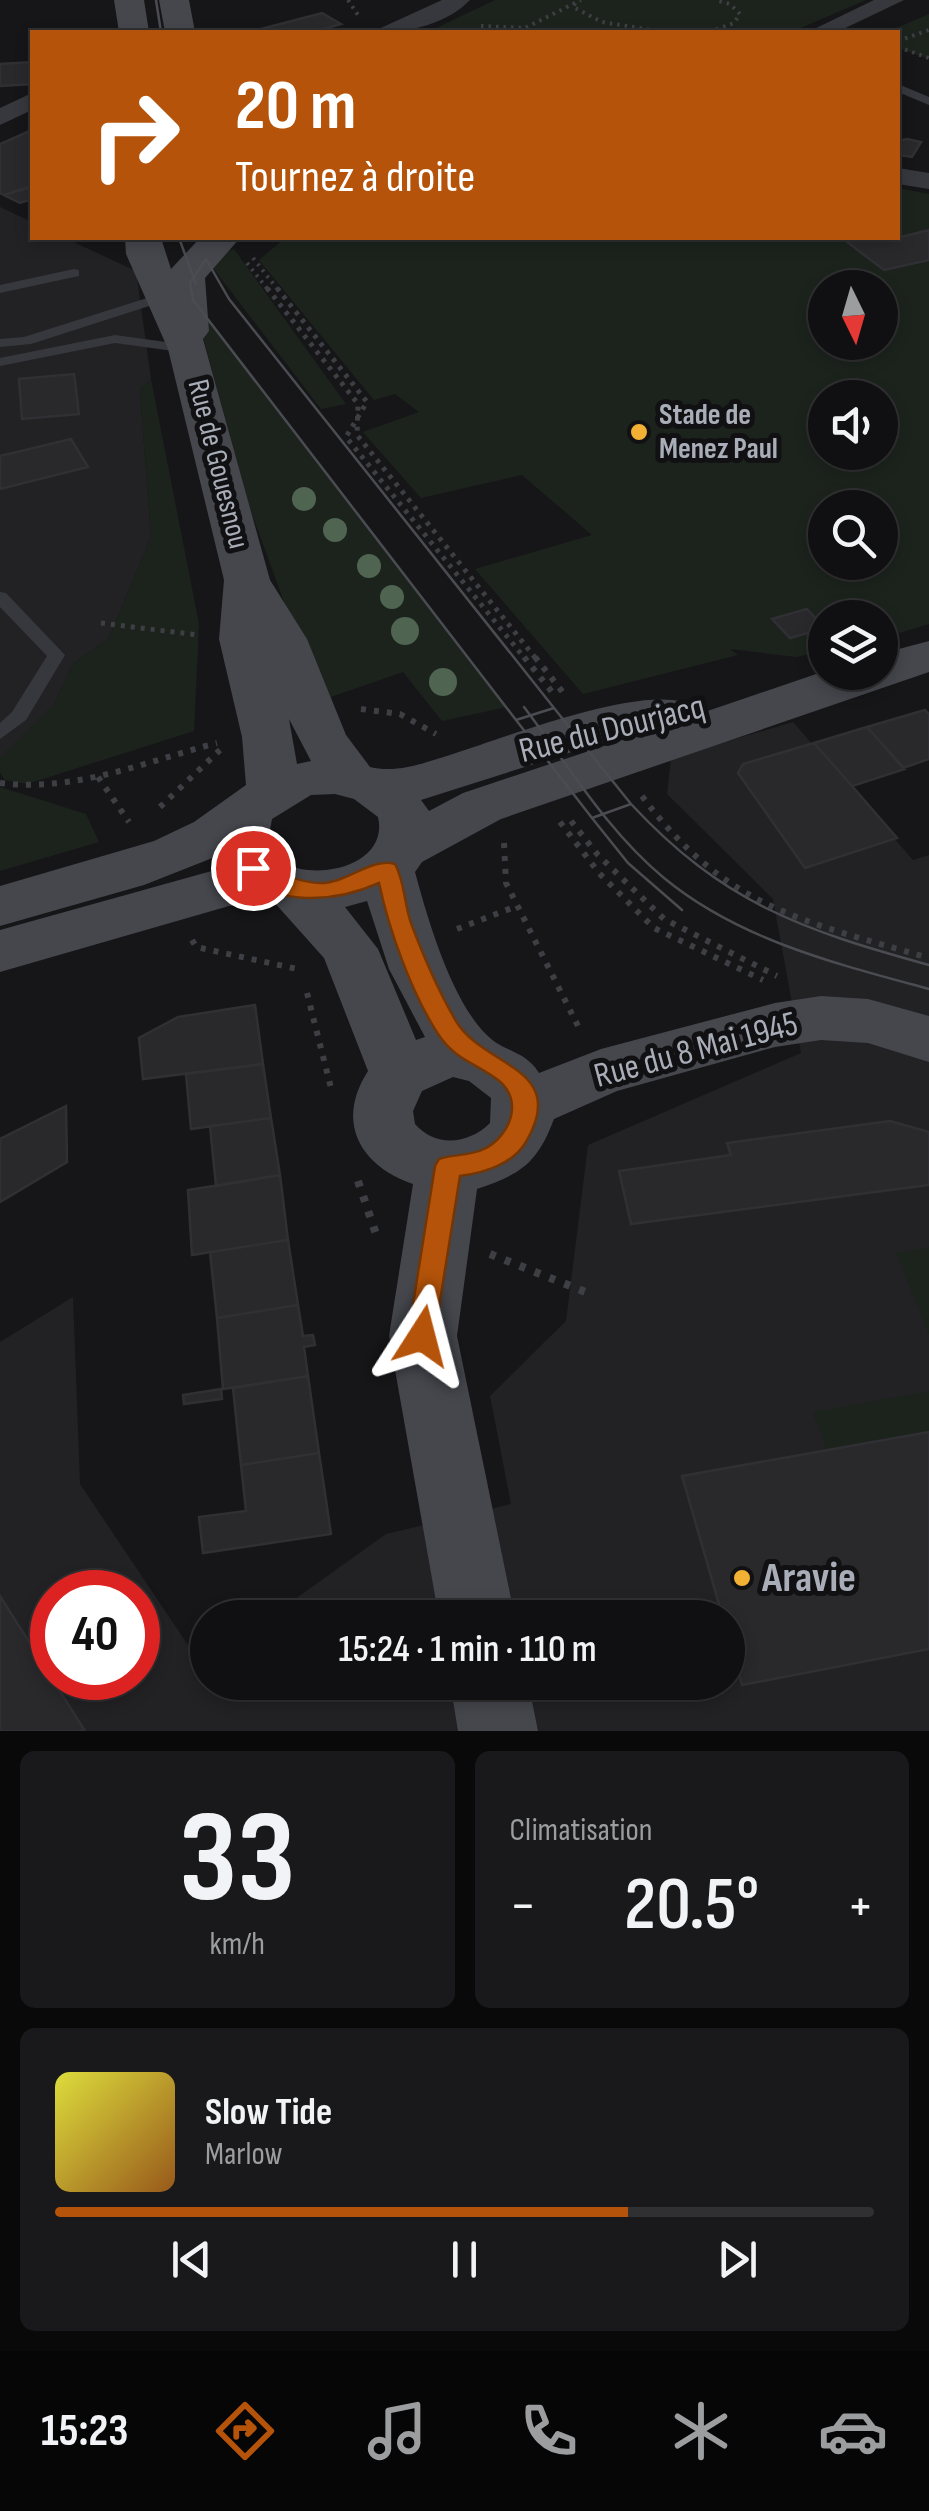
<!DOCTYPE html>
<html lang="fr">
<head>
<meta charset="utf-8">
<style>
  :root { --surface:#101012; --page:#19191b; --text:#f1f3f6; --muted:#9c9d9f; --line:#303032; --accent:#b45309 }
  body { margin:0; font-family:"Sofia Sans Condensed",sans-serif; background:var(--page); color:var(--text); height:100vh; display:flex; flex-direction:column; font-size:38px; white-space:nowrap }
  * { box-sizing:border-box; margin:0 }
  p { font-size:32px; color:var(--muted) }
  .icon { flex:none; width:55px; height:55px; fill:none; stroke:currentColor; stroke-width:2; stroke-linecap:round; stroke-linejoin:round }
  .map { position:relative; height:1731px; overflow:hidden }
  .details { display:flex; flex-direction:column; gap:20px; padding:20px; background:#09090a; flex:1 }
  .details>* { flex:none }
  .top-card { position:absolute; left:30px; top:30px; width:870px; height:210px; border-radius:0px; box-shadow:0 5px 15px #0003,0 0 0 2px var(--line); background:#b45309; color:#fff; overflow:hidden }
  .needle { width:65px; rotate:175deg }
  .buttons { position:absolute; left:808px; top:270px; display:grid; gap:20px }
  .buttons a { display:grid; place-items:center; width:90px; height:90px; border-radius:50%; background:var(--surface); box-shadow:0 5px 15px #0003,0 0 0 2px var(--line); font-size:50px }
  .speed { position:absolute; left:30px; top:1570px; display:flex; gap:20px; font-size:50px; font-weight:700; text-align:center }
  .speed>* { display:grid; place-content:center; width:130px; height:130px; border-radius:50%; background:var(--surface); box-shadow:0 5px 15px #0003,0 0 0 2px var(--line); line-height:1 }
  .speed .limit { border:15px solid #d22; background:#fff; color:#111 }
  .pin { position:absolute; display:grid; place-items:center; width:85px; height:85px; color:#fff; margin:-42px; border:5px solid #fff; border-radius:50%; box-shadow:0 2px 10px #0007 }
  .me { position:absolute; width:110px; margin:-55px; rotate:9deg; stroke-linejoin:round; filter:drop-shadow(0 0 8px #0008) }
  .turn { display:flex; align-items:center; gap:35px; height:210px; padding:0 40px; font-size:45px }
  .turn .icon { width:130px; height:130px; stroke-width:2.5 }
  .turn b { display:block; font-size:70px; line-height:85px }
  .big { font-size:75px; font-weight:600; line-height:1.1 }
  .details .card { flex:1; display:flex; flex-direction:column; justify-content:center; gap:15px; min-width:0; padding:0 35px; border-radius:15px; background:var(--page) }
  .details .dial { align-items:center; gap:0 }
  .dial b { font-size:130px; line-height:1 }
  .song { display:flex; align-items:center; gap:30px }
  .cover { width:120px; height:120px; border-radius:15px; background:linear-gradient(135deg,hsl(60 70% 55%),hsl(30 70% 35%)) }
  .played { height:10px; border-radius:5px; background:linear-gradient(90deg,var(--accent) 70%,var(--line) 70%) }
  .keys { display:flex; justify-content:space-around; direction:ltr }
  .heat { display:flex; justify-content:space-between; align-items:center; font-size:55px; direction:ltr }
  .details .tiles { flex:1; display:grid; gap:20px; grid-template-columns:1fr 1fr }
  .card:last-child { grid-column:span 2 }
  .trip { position:absolute; left:190px; top:1600px; width:555px; height:100px; border-radius:50px; background:var(--surface); box-shadow:0 5px 15px #0003,0 0 0 2px var(--line); font-weight:600; line-height:100px; text-align:center }
  .menu { display:flex; height:160px; justify-content:space-around; align-items:center; background:#060607; color:var(--muted) }
  .menu .icon { width:70px; height:70px }
  .menu .current { color:var(--accent) }
  .menu b { font-size:45px; color:var(--text) }
  .map>svg:first-child { display:block }
  .built { fill:#222225; fill-rule:evenodd }
  .green { fill:#1c231d; fill-rule:evenodd }
  .building { fill:#29292c; stroke:#303034; stroke-width:2.5 }
  .lines { fill:none; stroke-linecap:round; stroke-linejoin:round }
  .path-far3 { stroke:#3d3f44; stroke-width:4; stroke-dasharray:2.5 5; stroke-linecap:butt }
  .path-far2 { stroke:#3d3f44; stroke-width:5; stroke-dasharray:4 6; stroke-linecap:butt }
  .path-far1 { stroke:#3d3f44; stroke-width:6; stroke-dasharray:5 8; stroke-linecap:butt }
  .path { stroke:#3d3f44; stroke-width:8; stroke-dasharray:6 10; stroke-linecap:butt }
  .lane { fill:#37383d; fill-rule:evenodd }
  .street { fill:#37383d; fill-rule:evenodd }
  .secondary { fill:#45474d; fill-rule:evenodd }
  .tram { stroke:#4a4c52; stroke-width:2.5 }
  .tree { fill:#506452 }
  .route { fill:#b45309; stroke:#753606; stroke-width:2.5 }
  .poi-dot { fill:#f2b134; stroke:#111113; stroke-width:4 }
  .labels { text-anchor:middle; dominant-baseline:central; stroke-width:10; stroke-linejoin:round; paint-order:stroke }
  .far-poi-label { font-size:30px; font-weight:bold; fill:#a8adb8; stroke:#111113; text-anchor:start }
  .far-street-label { font-size:30px; fill:#a8adb8; stroke:#111113 }
  .street-label { font-size:35px; fill:#a8adb8; stroke:#111113 }
  .near-poi-label { font-size:42px; font-weight:bold; fill:#a8adb8; stroke:#111113; text-anchor:start }
</style>
</head>
<body>
<div class="map">
<svg width="929" height="1731" viewBox="0 0 929 1731">
  <rect width="100%" height="100%" fill="#161618"/>
  <!-- built -->
  <path class="built" d="M0,207L32,222V238H65L136,271L151,379L140,390L151,537L109,638L72,665L54,704L0,758Z
    M793,722L913,860L929,855V1731H0V1342L73,1297L80,1484L202,1666L207,1663L208,1682H728V1618L270,1617L386,1534L511,1504L490,1396L566,1321L588,1145L801,1053L773,899L667,794L671,758ZM52,1592H138V1678H52Z"/>
  <!-- green -->
  <path class="green" d="M495,0H866L791,32H442L434,29Z
    M929,14V59L898,48V32H887Z
    M898,188L929,194V624L880,639V618H825V651L796,657L730,649L738,655L583,694L475,569L592,535L522,475L421,498L363,432L419,412L395,394L374,400L259,260L285,238H898ZM825,288H880V342H825ZM825,398H880V452H825ZM825,508H880V562H825Z
    M234,249L346,404L321,409L206,259Z
    M193,300L507,707L442,721L403,672L325,699L290,618L248,503Z
    M151,379L199,624L194,731L27,784L5,780L0,773V758L54,704L72,665L109,638L151,537L140,390Z
    M0,787L86,814L99,842L0,871Z
    M929,1247V1335L896,1253Z
    M929,1391V1432L827,1451L813,1412Z"/>
  <!-- building -->
  <path class="building" d="M322,13L341,24L313,32H249Z
    M32,62V84L0,86V64Z
    M32,130V186L4,195L0,193V144Z
    M907,139L921,142L912,157L898,155V141Z
    M28,188L32,191V199L20,203L4,195Z
    M929,230V260L884,270L842,238H897Z
    M74,374L79,414L22,419L19,379Z
    M71,439L88,467L0,489V456Z
    M807,609L825,628L790,638L772,619Z
    M925,710L929,714V759L903,768L867,727Z
    M867,727L905,769L852,786L814,743Z
    M814,743L852,786L897,838L805,868L738,773L743,764Z
    M255,1005L263,1064L143,1079L139,1038L178,1017Z
    M263,1064L271,1118L191,1129L186,1074Z
    M66,1106L67,1162L0,1202V1139Z
    M271,1118L280,1175L216,1186L210,1126Z
    M890,1121L929,1132V1185L631,1224L619,1171L731,1155L727,1143Z
    M280,1175L288,1240L192,1255L188,1190Z
    M288,1240L298,1305L217,1318L210,1252Z
    M298,1305L303,1336L313,1335L315,1345L304,1347L308,1376L223,1389L217,1318Z
    M308,1376L319,1453L241,1465L233,1388Z
    M221,1389L222,1399L184,1404L183,1395Z
    M929,1432V1649L742,1685L728,1634V1618H723L682,1476Z
    M319,1453L331,1534L203,1553L199,1517L246,1511L241,1465Z
    M0,1596L85,1731H0Z"/>
  <g class="lines">
    <!-- path-far3 -->
    <path class="path-far3" d="M348,0L358,15
      M575,3L573,7L602,22L664,32
      M481,26L525,28L581,0
      M709,32L734,23L740,14L730,4L715,0
      M898,41L929,30
      M898,47L929,58
      M253,258L279,291
      M247,263L269,291"/>
    <!-- path-far2 -->
    <path class="path-far2" d="M267,288L358,404L357,435L537,660
      M277,288L367,402L346,437L526,660
      M101,623L198,635"/>
    <!-- path-far1 -->
    <path class="path-far1" d="M524,657L556,697
      M535,657L565,695
      M361,709L400,714L436,734
      M98,777L129,822
      M0,783C77,792 144,762 217,743
      M642,796C725,908 803,921 929,958
      M160,807L220,750
      M571,821L598,855L664,919L777,976
      M560,822L599,873L654,928L763,980
      M504,843L506,883L581,1032
      M457,929L517,906
      M192,940L196,947L302,970
      M307,993L332,1092"/>
    <!-- path -->
    <path class="path" d="M358,1181L378,1240
      M490,1254L593,1295"/>
    <!-- lane -->
    <path class="lane" d="M898,84L929,97V105L898,92Z
      M74,269L79,270V276L0,293V285Z
      M166,292L171,293V299L31,344L0,347V339L24,337Z
      M115,335L188,345L195,349L188,353L115,343L0,366V358Z
      M0,592L6,593L65,655L26,720L0,739V723L12,712L47,656L0,607Z"/>
    <!-- street -->
    <path class="street" d="M442,0H470C446,25 404,34 372,32Z
      M874,0H904L837,32H808Z
      M32,93V110L0,125V108Z
      M898,168L929,173V189L898,184Z"/>
    <!-- secondary -->
    <path class="secondary" d="M114,0H144L149,32H119Z
      M159,0H189L195,32H165Z
      M125,238H161L171,269L200,238H240L205,278L209,331L203,339L270,580L307,639L346,735L370,767C397,774 427,762 453,754C507,737 631,688 683,702L690,713L687,718L825,671L880,672V654L929,641V672L501,819L422,862L415,872C428,920 454,1012 495,1042C512,1053 527,1054 539,1073L601,1049L775,1003L821,996L868,999L929,1016V1062L868,1043L821,1040L775,1047L617,1091L554,1119C537,1164 521,1174 477,1189L457,1336L515,1618H439L389,1336L413,1184C360,1166 335,1122 368,1071L324,958L273,901L229,906L0,972V930L226,867L220,855L144,885L0,926V886L154,841L194,822L246,785L242,737L219,639L224,580L168,349L126,254ZM289,719L311,761L297,764ZM634,736L463,793L429,811L421,800L597,744ZM335,794L354,799L378,817C392,878 275,887 269,843C268,836 271,826 272,819L311,795ZM367,901L389,969L425,1037L416,1040L378,949L345,907ZM453,1077L469,1081L491,1098L490,1123C469,1144 436,1148 415,1124L413,1111L422,1091Z
      M450,1682H528L538,1731H458Z"/>
    <!-- tram -->
    <path class="tram" d="M156,0L161,32
      M179,238L196,284
      M206,259L229,299L554,708L516,720L193,300L190,283Z
      M524,707C568,765 607,831 664,878C739,940 837,964 929,989
      M554,708L631,804L592,818L516,720Z
      M682,910L628,863L592,818L631,804C723,903 802,930 929,965"/>
  </g>
  <!-- trees -->
  <g class="tree">
    <circle cx="304" cy="499" r="12"/>
    <circle cx="335" cy="530" r="12"/>
    <circle cx="369" cy="566" r="12"/>
    <circle cx="392" cy="597" r="12"/>
    <circle cx="405" cy="631" r="14"/>
    <circle cx="443" cy="682" r="14"/>
  </g>
  <!-- route -->
  <path class="route" d="M253,860C277,867 290,882 320,883C346,884 371,857 395,864C405,882 404,904 411,923C423,955 439,992 456,1021C483,1067 570,1067 526,1142C513,1164 484,1173 460,1176L433,1345L422,1349L412,1345L408,1336L435,1166L439,1159C454,1154 470,1156 484,1149C509,1137 525,1101 498,1080C476,1063 455,1060 438,1034C411,992 389,930 379,883C339,901 272,910 242,868Z"/>
  <!-- markers -->
  <g class="poi-dot">
    <circle cx="639" cy="432" r="10"/>
    <circle cx="742" cy="1578" r="10"/>
  </g>
  <g class="labels">
    <!-- far-poi labels -->
    <g class="far-poi-label">
      <text x="659" y="415">Stade de<tspan x="659" dy="34">Menez Paul</tspan></text>
    </g>
    <!-- far-street labels -->
    <g class="far-street-label">
      <text transform="translate(218 464) rotate(76)">Rue de Gouesnou</text>
    </g>
    <!-- street labels -->
    <g class="street-label">
      <text transform="translate(612 729) rotate(-14)">Rue du Dourjacq</text>
      <text transform="translate(696 1050) rotate(-15)">Rue du 8 Mai 1945</text>
    </g>
    <!-- near-poi labels -->
    <g class="near-poi-label">
      <text x="762" y="1578">Aravie</text>
    </g>
  </g>
</svg>
<div class="buttons">
<a><svg class="needle" viewBox="-14 -14 28 28"><path d="M0-13l5 13h-10z" fill="#e53935"/><path d="M0 13l5-13h-10z" fill="#9c9d9f"/></svg></a>
<a><svg class="icon" aria-label="sound" viewBox="0 0 24 24"><path d="M4 9h4l5-4v14l-5-4H4zM17 9q2 3 0 6"/></svg></a>
<a><svg class="icon" aria-label="search" viewBox="0 0 24 24"><circle cx="10" cy="10" r="6"/><path d="M15 15l6 6"/></svg></a>
<a><svg class="icon" aria-label="layers" viewBox="0 0 24 24"><path d="M12 4l9 5-9 5-9-5zM3 14l9 5 9-5"/></svg></a>
</div>
<div class="speed"><div class="limit">40</div></div>
<div class="pin" style="left:253px;top:868px;background:#d93025"><svg class="icon" aria-label="arrive" viewBox="0 0 24 24"><path d="M6 21V4h12l-3 4 3 4H6"/></svg></div>
<svg class="me" style="left:422px;top:1336px" viewBox="-20 -20 40 40"><path d="M0-17L14 15 0 8-14 15z" fill="#b45309" stroke="#fff" stroke-width="4"/></svg>
<div class="trip">15:24 · 1 min · 110 m</div>
<div class="top-card">
<div class="turn"><svg class="icon" aria-label="right" viewBox="0 0 24 24"><path d="M7 20v-9h11M14 6l5 5-5 5"/></svg><div><b>20 m</b>Tournez à droite</div></div>
</div>
</div>
<section class="details">
<div class="tiles">
<div class="card dial"><b>33</b><p>km/h</p></div>
<div class="card"><p>Climatisation</p>
<div class="heat"><a>−</a><b class="big">20.5°</b><a>+</a></div>
</div>
<div class="card">
<div class="song"><i class="cover"></i><div><b>Slow Tide</b><p>Marlow</p></div></div>
<div class="played"></div>
<div class="keys"><svg class="icon" aria-label="previous" viewBox="0 0 24 24"><path d="M18 5L8 12l10 7zM5 5v14"/></svg><svg class="icon" aria-label="pause" viewBox="0 0 24 24"><path d="M8 5v14M16 5v14"/></svg><svg class="icon" aria-label="next" viewBox="0 0 24 24"><path d="M6 5l10 7-10 7zM19 5v14"/></svg></div>
</div>
</div>
</section>
<nav class="menu">
<b>15:23</b>
<svg class="icon current" aria-label="directions" viewBox="0 0 24 24"><path d="M12 3l9 9-9 9-9-9zM9 14v-3h6M13 9l2 2-2 2"/></svg>
<svg class="icon" aria-label="music" viewBox="0 0 24 24"><path d="M9 18V5l10-2v13"/><circle cx="6" cy="18" r="3"/><circle cx="16" cy="16" r="3"/></svg>
<svg class="icon" aria-label="phone" viewBox="0 0 24 24"><path d="M5 4h4l2 5-3 2q2 4 5 5l2-3 5 2v4C11 20 4 13 5 4z"/></svg>
<svg class="icon" aria-label="climate" viewBox="0 0 24 24"><path d="M12 3v18M4 7l16 10M4 17L20 7"/></svg>
<svg class="icon" aria-label="car" viewBox="0 0 24 24"><path d="M5 17H2v-5l4-1 3-4h7l3 4 3 1v5h-3M9 17h6M6 11h13"/><circle cx="7" cy="17" r="2"/><circle cx="17" cy="17" r="2"/></svg>
</nav>
</body>
</html>
